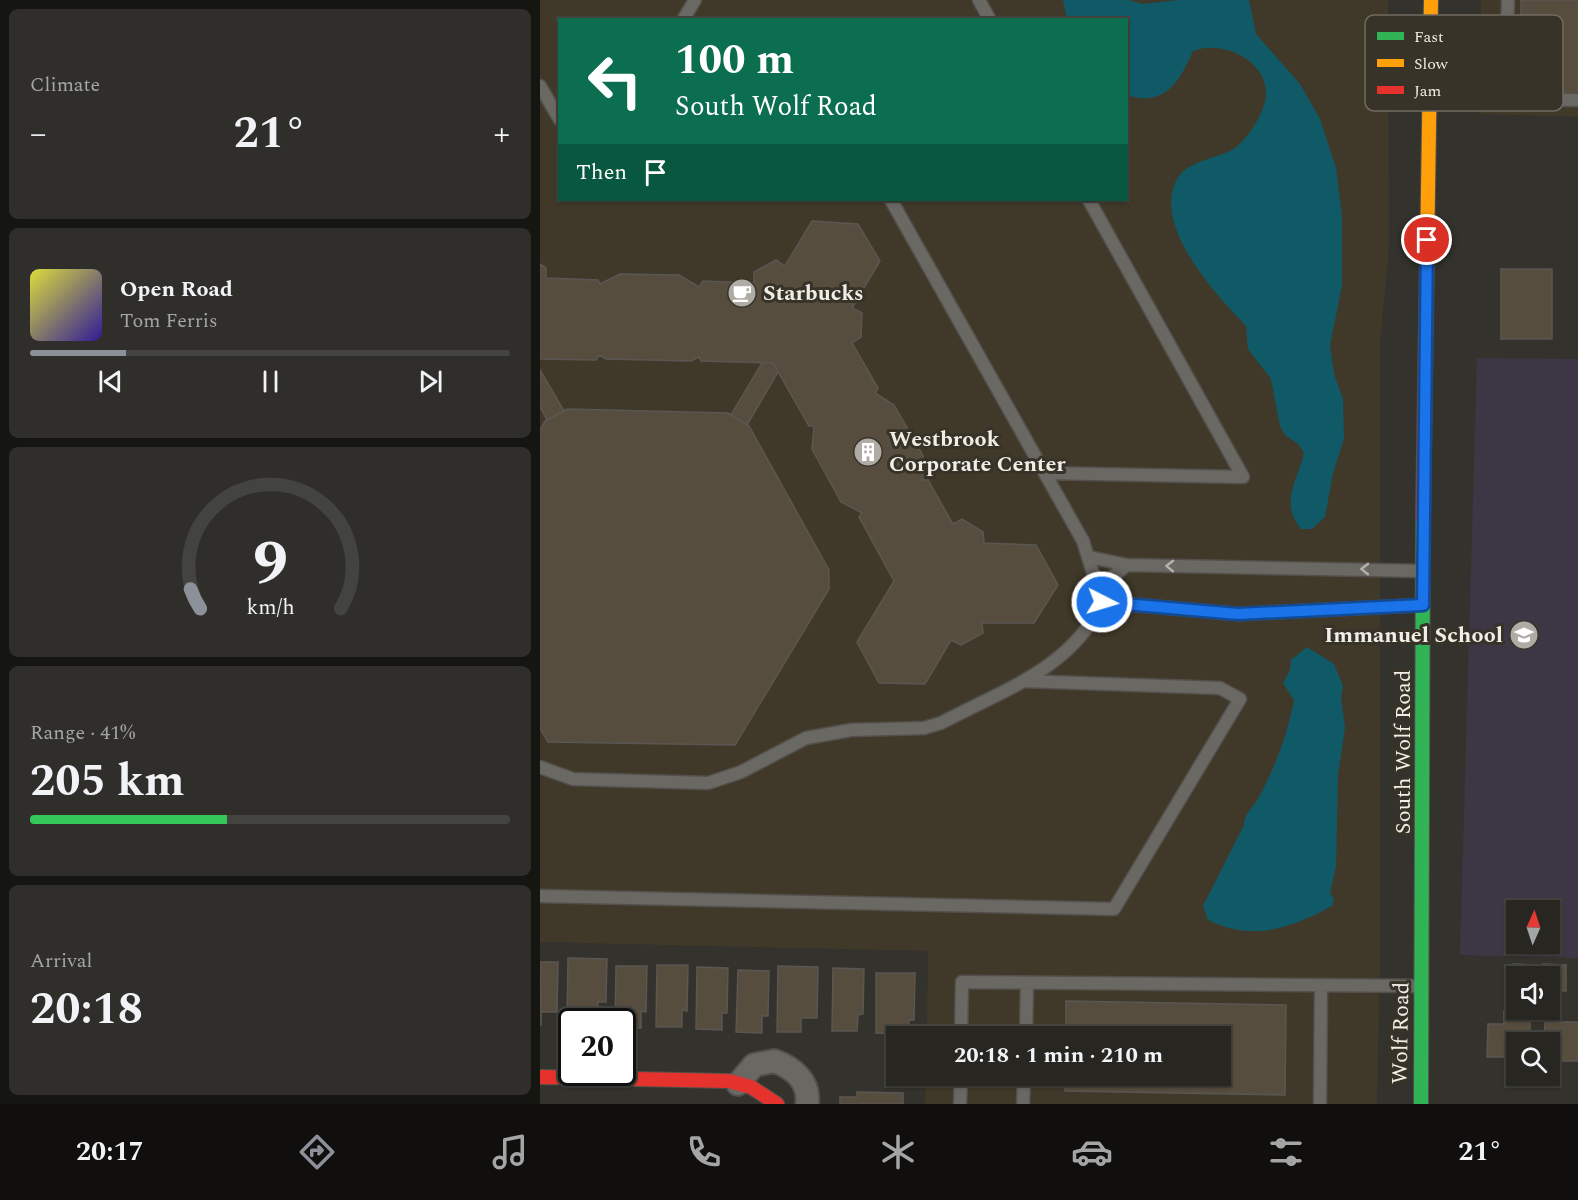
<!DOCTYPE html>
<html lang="en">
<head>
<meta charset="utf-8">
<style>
  :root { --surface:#272621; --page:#2f2e2a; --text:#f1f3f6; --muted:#a4a5a5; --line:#43433f; --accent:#8c9099 }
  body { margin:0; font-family:Spectral,serif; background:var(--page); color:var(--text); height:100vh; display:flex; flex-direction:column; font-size:22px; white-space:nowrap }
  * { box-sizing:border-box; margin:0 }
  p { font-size:20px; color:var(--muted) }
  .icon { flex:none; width:33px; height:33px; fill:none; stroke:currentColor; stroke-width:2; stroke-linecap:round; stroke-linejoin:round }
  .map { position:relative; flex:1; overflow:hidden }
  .details { display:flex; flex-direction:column; gap:9px; padding:9px; background:#151512; width:540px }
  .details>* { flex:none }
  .banner { position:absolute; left:18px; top:18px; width:570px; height:183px; border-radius:0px; box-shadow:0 2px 4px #0004,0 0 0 2px var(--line); background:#0b6e4f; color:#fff; overflow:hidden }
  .needle { width:39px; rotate:3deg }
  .fabs { position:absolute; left:966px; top:900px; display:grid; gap:12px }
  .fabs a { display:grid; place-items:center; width:54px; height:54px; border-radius:0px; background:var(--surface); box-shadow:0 2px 4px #0004,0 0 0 2px var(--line); font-size:30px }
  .speed { position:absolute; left:18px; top:1008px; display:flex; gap:12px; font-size:30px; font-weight:700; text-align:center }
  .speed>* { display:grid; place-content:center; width:78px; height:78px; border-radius:50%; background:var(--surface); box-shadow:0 2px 4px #0004,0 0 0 2px var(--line); line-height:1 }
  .speed .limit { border:3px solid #111; border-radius:9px; background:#fff; color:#111 }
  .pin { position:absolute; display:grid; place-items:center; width:51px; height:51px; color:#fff; margin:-26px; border:3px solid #fff; border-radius:50%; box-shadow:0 2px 6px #0007 }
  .me { position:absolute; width:66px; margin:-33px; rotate:95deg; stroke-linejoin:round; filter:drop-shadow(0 0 4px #0008) }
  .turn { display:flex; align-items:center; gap:21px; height:126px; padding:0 18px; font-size:27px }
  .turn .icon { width:78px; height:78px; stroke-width:2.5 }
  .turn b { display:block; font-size:42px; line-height:51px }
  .then { display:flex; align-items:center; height:57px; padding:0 18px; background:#0003; gap:12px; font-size:22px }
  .big { font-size:45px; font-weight:700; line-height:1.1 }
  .details .widget { flex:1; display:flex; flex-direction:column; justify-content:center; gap:9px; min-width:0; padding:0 21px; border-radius:9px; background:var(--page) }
  .details .dial { align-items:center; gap:0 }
  .dial svg { height:156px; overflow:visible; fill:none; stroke:var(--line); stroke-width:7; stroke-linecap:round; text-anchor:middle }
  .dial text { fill:var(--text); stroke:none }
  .song { display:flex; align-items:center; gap:18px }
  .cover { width:72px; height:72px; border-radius:9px; background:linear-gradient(135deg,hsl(60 70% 55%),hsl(250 70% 35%)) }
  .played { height:6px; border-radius:3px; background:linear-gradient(90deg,var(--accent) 20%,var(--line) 20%) }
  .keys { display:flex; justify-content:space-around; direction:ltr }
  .heat { display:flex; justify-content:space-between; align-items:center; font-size:33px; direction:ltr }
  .charge { height:9px; border-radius:4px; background:linear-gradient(90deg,#34c759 41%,var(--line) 0) }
  .trip { position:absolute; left:346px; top:1026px; width:345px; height:60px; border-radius:0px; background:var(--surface); box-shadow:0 2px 4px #0004,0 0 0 2px var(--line); font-weight:700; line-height:60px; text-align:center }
  .menu { display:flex; height:96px; justify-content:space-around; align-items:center; background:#100f0d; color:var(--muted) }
  .menu .icon { width:42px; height:42px }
  .menu .selected { color:var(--accent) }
  .menu b { font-size:27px; color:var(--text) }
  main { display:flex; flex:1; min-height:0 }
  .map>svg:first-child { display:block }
  .built { fill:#403929; fill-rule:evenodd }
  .education { fill:#3d3745; fill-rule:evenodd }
  .water { fill:#105a67 }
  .building { fill:#574d3e; stroke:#5a5753; stroke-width:1.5 }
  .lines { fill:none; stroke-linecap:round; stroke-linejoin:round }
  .lane-casing { stroke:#53504c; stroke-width:15 }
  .street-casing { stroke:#53504c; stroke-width:26 }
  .fast-casing { stroke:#53504c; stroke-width:16 }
  .slow-casing { stroke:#53504c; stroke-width:16 }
  .jam-casing { stroke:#53504c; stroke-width:16 }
  .lane { stroke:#6a6863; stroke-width:12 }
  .street { stroke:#6a6863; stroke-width:22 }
  .fast { stroke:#30b455; stroke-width:14 }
  .slow { stroke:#ff9f0a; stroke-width:14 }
  .jam { stroke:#e5322d; stroke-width:14 }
  .oneway { stroke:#b4b2ac }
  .route-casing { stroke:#114b97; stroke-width:15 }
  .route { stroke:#1a73e8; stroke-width:10 }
  .labels { text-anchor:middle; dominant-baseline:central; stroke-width:6; stroke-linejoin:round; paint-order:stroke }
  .poi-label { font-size:22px; font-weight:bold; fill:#f1eee7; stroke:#383328; text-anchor:start }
  .street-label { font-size:22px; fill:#f1eee7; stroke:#383328 }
  .key { fill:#383328; stroke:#706b61; stroke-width:1.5 }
  .key-label { font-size:16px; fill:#f1eee7 }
</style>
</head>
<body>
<main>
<section class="details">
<div class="widget"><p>Climate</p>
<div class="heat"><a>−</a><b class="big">21°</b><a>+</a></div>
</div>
<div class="widget">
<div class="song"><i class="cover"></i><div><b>Open Road</b><p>Tom Ferris</p></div></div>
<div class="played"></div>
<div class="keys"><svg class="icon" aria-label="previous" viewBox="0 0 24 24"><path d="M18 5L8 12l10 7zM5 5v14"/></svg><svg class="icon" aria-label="pause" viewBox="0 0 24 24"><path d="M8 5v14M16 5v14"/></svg><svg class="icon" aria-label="next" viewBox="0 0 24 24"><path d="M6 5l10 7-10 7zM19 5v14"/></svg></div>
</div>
<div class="widget dial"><svg viewBox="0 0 100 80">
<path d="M14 69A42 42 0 1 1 86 69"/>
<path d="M14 69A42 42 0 0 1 9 59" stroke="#8c9099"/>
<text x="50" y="56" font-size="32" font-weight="700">9</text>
<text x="50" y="72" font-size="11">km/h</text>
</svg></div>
<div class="widget"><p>Range · 41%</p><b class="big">205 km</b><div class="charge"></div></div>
<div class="widget"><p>Arrival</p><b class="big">20:18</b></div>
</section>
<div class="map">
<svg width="1038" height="1104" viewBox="0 0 1038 1104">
  <rect width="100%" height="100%" fill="#34322c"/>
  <!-- built -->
  <path class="built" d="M0,0H848L849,246L840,345V961L837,1104H385L386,1076H681V1036H387L388,951L0,942ZM20,20H586V200H20Z
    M941,0H1038V117L940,114Z"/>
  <!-- education -->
  <path class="education" d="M937,358L1038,359V958L920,955ZM976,910H1010V944H976Z"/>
  <!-- water -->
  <path class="water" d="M523,0H588L603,4L638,0H709L716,34L760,84L780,119L796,168L802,216V285L790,345L794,374L803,399L804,439L793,473L785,517L772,529H761C739,502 758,480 764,453L758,444L745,435L740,426L731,379L708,349L706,326C677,296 624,238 632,194C637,162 665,162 690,151C704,144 718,122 723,108C739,67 687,38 653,51C639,83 624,107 587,95L586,20L527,19Z
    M767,647L794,664L803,686L801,697L805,728L798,775L796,866L790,893L794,899L792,906C752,928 712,942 668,920L663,906L704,825C704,813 714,807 719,797C737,762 746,739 754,700L743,683L750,670L751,660Z"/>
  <!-- building -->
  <path class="building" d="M981,0H1038V99L983,98V61L948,60V28L981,29Z
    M272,221L318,224L340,261L312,308L322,313L321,337L312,343L338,388L335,393L354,405L383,456V480H388L413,524L422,519L443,532L444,543L496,545L518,585L494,623H442L443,633L421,645L411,640L385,684L339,683L317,642L354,581L319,517L322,513L301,502L272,449L274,426H269L233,363L161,361L159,357L151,361L66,359L59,355L56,360L0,359V264L6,268V278L58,280L60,284L80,274L139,275L159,287L163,281L214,283V272L236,260L245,266Z
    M961,269H1012V339H961Z
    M222,363H233L238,372L207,425L191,415Z
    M0,370L24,411L7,420L0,407Z
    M27,409L188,413L209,426L289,570V589L195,745L8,742L0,728V430L5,421Z
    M28,958L67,959L66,1002H58V1010H51L50,1022L27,1023Z
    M0,962H18L17,1012H1V1026Z
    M973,964L996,965V976H976V990H972Z
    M1003,964L1026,965V991L1010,990V976H1002Z
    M117,965H148L147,1011L142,1010V1027H116Z
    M76,966H107L106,1012L101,1011V1028H82V1022H75Z
    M238,966L278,967L277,1018H261V1032H237Z
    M157,967L188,968L187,1013H182V1030L156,1029Z
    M293,968L324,969L323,1014L318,1015L317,1031H292Z
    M198,970L229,971L228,1016H222V1033L196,1032Z
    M336,973H375L374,1020H369V1034L336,1033Z
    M526,1001L746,1005L745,1095L525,1091V1076H681V1036H526Z
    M964,1011L990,1012V1042H976V1064H969V1057H947L948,1024H964Z
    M1005,1022H1038V1061H1012V1048H1010V1042H1004Z
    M317,1092L363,1093V1104H300V1097H317Z"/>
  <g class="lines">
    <!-- lane casing -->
    <g class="lane-casing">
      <path id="lane" d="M439,0L450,20
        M143,20L155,0
        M967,28L968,0
        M0,86L20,120
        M889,98L1038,100
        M965,99L966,61
        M505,473L703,477L549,200
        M549,557L587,565L882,571
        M558,588L587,565
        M562,602L698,614L883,605
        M0,767L33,779L168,783L201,772L266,738L311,730L384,728L401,723C461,691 533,668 562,602L543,541L351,200
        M0,896L574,909L700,699L680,688L483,681
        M421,1036L422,982L881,986
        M486,1036L487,983
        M420,1104L421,1076
        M483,1104L484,1076
        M780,1104L781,985"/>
    </g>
    <!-- street casing -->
    <g class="street-casing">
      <path id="street" d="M198,1084L214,1065L234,1061C254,1068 270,1082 267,1104"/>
    </g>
    <!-- fast casing -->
    <g class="fast-casing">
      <path id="fast" d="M881,1104L883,518"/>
    </g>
    <!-- slow casing -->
    <g class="slow-casing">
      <path id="slow" d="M887,254L891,0"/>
    </g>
    <!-- jam casing -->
    <g class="jam-casing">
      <path id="jam" d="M883,518L887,254
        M0,1077L189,1081L211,1087L237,1104"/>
    </g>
    <!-- lane -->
    <use href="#lane" class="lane"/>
    <!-- street -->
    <use href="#street" class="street"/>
    <!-- fast -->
    <use href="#fast" class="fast"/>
    <!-- slow -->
    <use href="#slow" class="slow"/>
    <!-- jam -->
    <use href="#jam" class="jam"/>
  </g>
  <!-- one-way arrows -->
  <defs><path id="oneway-chevron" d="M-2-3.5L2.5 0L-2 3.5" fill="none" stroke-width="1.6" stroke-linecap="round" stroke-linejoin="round" transform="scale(1.5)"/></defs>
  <g class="oneway">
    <use href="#oneway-chevron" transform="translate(630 566) rotate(-179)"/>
    <use href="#oneway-chevron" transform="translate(825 569) rotate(-179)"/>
  </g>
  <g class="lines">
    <!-- route casing -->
    <g class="route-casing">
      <path id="route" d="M562,602L698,614L883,605L887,240"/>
    </g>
    <!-- route -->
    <use href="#route" class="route"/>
  </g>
  <!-- icons -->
  <defs>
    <g id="cafe-disc" transform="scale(1.5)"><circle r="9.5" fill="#afaca6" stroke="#383328"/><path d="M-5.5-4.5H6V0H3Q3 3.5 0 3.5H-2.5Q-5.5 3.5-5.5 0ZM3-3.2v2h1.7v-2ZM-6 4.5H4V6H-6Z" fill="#fff"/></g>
    <g id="building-disc" transform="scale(1.5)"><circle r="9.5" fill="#afaca6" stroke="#383328"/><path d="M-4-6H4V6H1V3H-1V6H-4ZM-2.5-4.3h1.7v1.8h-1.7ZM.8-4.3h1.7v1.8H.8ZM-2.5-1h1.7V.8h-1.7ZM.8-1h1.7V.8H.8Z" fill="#fff"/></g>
    <g id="school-disc" transform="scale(1.5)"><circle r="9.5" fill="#afaca6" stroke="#383328"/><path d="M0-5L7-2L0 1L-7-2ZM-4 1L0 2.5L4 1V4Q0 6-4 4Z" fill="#fff"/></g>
  </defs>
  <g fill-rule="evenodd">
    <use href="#cafe-disc" x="202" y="293"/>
    <use href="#building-disc" x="328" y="452"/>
    <use href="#school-disc" x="984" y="635"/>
  </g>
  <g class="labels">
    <!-- poi labels -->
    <g class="poi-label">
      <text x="223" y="293">Starbucks</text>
      <text x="349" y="439">Westbrook<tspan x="349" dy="25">Corporate Center</tspan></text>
      <text x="963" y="635" text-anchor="end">Immanuel School</text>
    </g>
    <!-- street labels -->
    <g class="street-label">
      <text transform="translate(863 752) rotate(-90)">South Wolf Road</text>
      <text transform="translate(861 1033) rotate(-89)">Wolf Road</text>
    </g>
  </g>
  <!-- legend -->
  <rect x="825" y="15" width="198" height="96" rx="9" class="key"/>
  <rect x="837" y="32" width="27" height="8" fill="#30b455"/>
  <rect x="837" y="59" width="27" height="8" fill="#ff9f0a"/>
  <rect x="837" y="86" width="27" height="8" fill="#e5322d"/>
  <g class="key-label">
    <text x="874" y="42">Fast</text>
    <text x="874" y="69">Slow</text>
    <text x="874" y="96">Jam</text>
  </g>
</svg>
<div class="fabs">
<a><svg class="needle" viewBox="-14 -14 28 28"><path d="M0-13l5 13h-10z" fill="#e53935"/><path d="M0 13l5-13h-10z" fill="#a4a5a5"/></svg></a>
<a><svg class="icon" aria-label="sound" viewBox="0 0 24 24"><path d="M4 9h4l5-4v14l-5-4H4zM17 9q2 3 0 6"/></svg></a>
<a><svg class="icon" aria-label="search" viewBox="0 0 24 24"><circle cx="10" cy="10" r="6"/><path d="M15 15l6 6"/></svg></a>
</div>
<div class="speed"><div class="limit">20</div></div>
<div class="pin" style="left:887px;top:240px;background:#d93025"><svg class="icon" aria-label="arrive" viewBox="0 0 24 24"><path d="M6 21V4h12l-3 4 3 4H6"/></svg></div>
<svg class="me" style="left:562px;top:602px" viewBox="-20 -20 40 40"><circle r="17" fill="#1a73e8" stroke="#fff" stroke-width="3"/><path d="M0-11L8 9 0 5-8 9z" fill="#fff"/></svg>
<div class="trip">20:18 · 1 min · 210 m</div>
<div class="banner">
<div class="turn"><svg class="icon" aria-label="left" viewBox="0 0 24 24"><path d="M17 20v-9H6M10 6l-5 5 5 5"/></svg><div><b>100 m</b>South Wolf Road</div></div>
<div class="then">Then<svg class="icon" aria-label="arrive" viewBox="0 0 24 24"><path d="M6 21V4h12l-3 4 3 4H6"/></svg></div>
</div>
</div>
</main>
<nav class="menu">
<b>20:17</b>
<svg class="icon selected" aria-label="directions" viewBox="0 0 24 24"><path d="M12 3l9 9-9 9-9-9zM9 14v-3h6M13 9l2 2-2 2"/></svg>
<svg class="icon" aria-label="music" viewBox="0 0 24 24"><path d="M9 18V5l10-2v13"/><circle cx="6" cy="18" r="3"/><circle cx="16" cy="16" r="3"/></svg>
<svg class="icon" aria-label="phone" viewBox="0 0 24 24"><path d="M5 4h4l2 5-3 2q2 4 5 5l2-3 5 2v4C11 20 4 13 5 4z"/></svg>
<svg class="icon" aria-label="climate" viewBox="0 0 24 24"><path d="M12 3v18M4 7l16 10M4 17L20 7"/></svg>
<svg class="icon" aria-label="car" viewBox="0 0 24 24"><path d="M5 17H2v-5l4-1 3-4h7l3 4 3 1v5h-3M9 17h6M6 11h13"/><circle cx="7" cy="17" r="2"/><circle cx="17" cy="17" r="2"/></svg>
<svg class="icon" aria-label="filters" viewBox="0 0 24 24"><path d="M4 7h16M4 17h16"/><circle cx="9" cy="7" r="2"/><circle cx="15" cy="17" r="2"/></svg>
<b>21°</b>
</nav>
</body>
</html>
